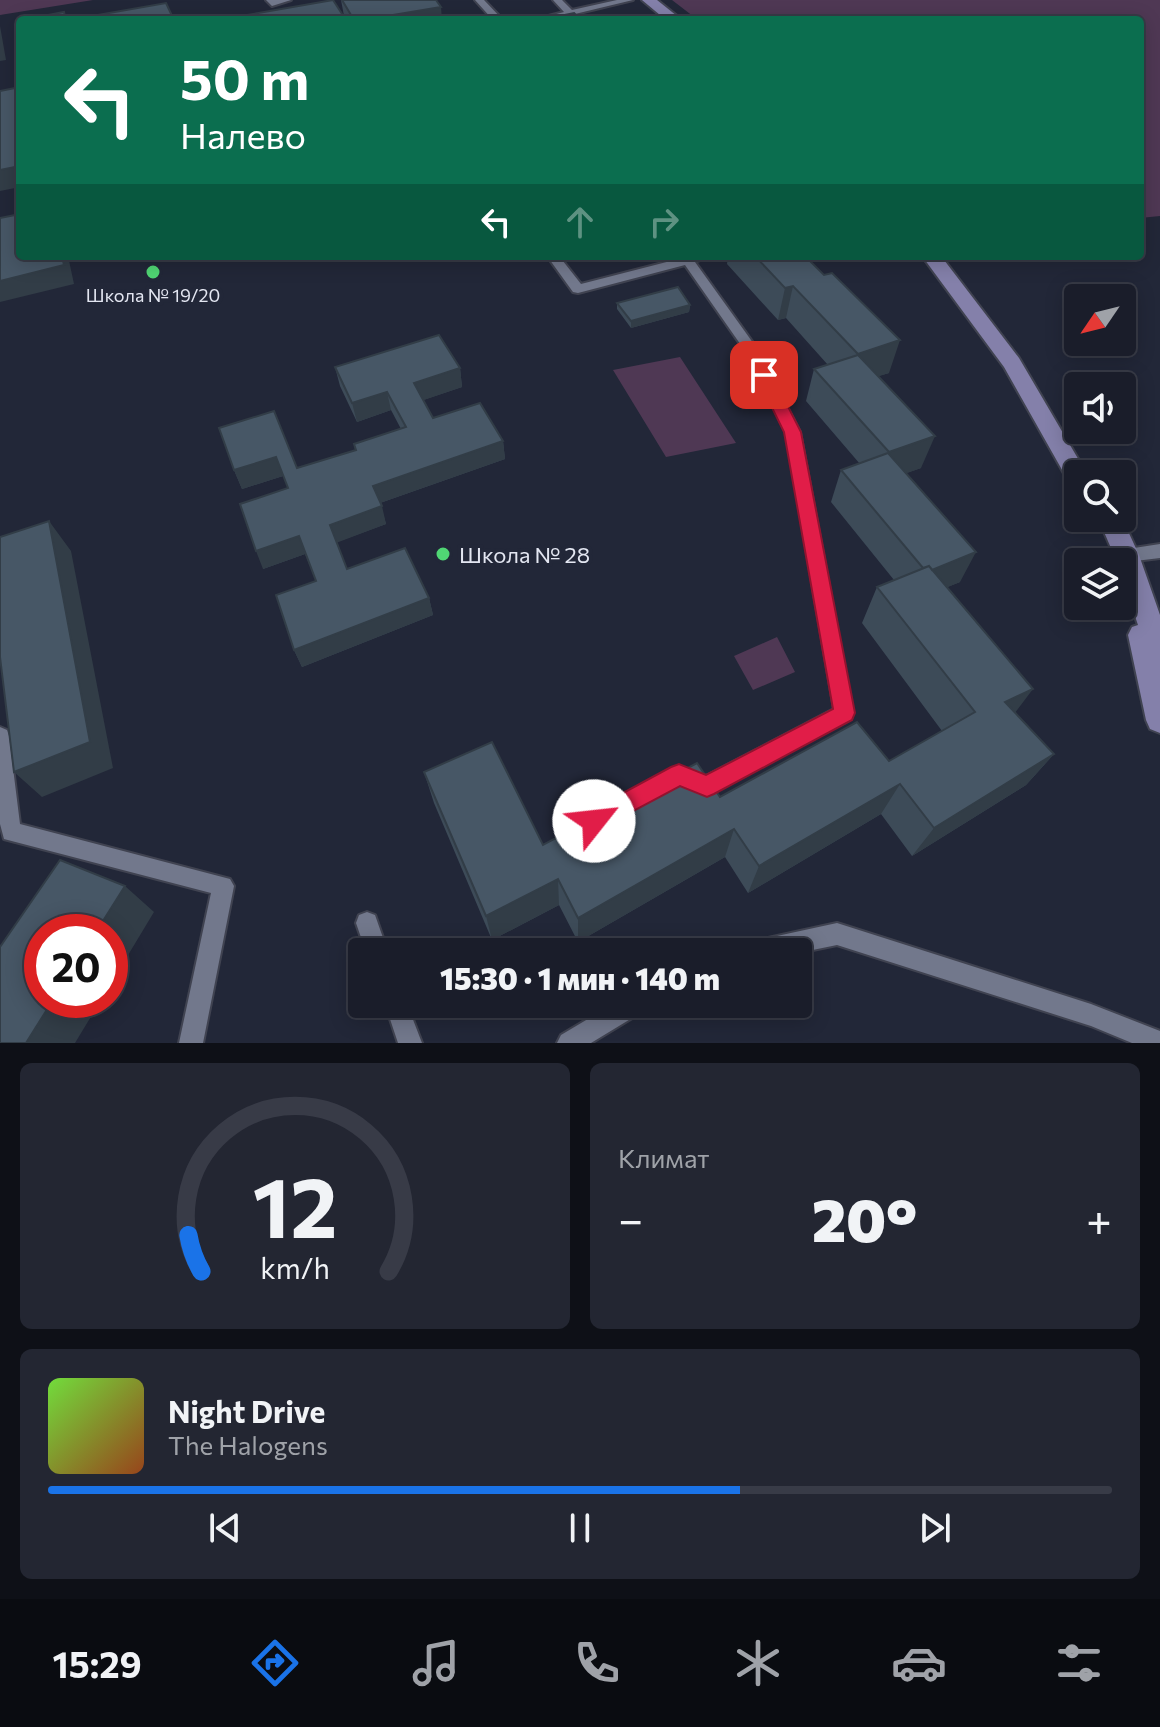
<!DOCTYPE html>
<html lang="ru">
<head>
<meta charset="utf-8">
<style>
  :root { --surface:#1a1d2a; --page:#232632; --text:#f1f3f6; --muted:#9fa2a8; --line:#383b47; --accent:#1a73e8 }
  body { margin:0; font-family:Commissioner,sans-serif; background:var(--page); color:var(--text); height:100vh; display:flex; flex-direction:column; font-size:30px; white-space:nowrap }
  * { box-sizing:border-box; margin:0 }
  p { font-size:26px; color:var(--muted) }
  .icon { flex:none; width:44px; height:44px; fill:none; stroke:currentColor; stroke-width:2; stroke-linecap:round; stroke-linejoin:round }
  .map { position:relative; height:1043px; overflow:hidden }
  .panel { display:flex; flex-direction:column; gap:20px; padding:20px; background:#0e1017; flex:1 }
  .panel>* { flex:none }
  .banner { position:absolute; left:16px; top:16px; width:1128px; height:244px; border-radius:8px; box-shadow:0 4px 20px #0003,0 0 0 2px var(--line); background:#0b6e4f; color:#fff; overflow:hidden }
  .needle { width:52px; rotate:235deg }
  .controls { position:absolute; left:1064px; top:284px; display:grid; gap:16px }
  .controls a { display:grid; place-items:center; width:72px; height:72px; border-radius:8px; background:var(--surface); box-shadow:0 4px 20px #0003,0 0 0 2px var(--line); font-size:40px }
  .speed { position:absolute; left:24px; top:914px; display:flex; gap:16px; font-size:40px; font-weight:700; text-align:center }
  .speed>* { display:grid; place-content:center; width:104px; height:104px; border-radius:50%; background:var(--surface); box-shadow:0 4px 20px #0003,0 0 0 2px var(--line); line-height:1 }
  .speed .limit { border:12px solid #d22; background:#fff; color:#111 }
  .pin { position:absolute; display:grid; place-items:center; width:68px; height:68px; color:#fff; margin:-34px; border-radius:16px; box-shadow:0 4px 12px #0006 }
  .me { position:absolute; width:88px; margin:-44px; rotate:61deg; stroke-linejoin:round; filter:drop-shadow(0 0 6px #0008) }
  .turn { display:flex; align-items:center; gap:28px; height:168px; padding:0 32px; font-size:36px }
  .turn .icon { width:104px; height:104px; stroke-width:2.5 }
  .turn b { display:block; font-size:56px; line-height:68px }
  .lanes { display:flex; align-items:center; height:76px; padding:0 32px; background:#0003; justify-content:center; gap:40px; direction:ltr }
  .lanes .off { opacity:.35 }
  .big { font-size:60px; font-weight:800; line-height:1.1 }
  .panel .tile { flex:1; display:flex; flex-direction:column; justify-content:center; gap:12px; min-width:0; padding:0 28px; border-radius:12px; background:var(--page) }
  .panel .dial { align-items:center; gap:0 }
  .dial svg { height:208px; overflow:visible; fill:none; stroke:var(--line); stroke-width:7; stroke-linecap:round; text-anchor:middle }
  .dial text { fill:var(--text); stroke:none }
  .song { display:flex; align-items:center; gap:24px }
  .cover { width:96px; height:96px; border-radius:12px; background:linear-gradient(135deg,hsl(100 70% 55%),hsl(20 70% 35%)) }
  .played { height:8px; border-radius:4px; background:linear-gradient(90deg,var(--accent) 65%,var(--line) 65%) }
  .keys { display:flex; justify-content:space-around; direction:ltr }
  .heat { display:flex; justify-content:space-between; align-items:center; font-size:44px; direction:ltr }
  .panel .tiles { flex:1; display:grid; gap:20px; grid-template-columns:1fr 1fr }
  .tile:last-child { grid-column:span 2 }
  .trip { position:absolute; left:348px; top:938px; width:464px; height:80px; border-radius:8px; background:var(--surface); box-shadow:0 4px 20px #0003,0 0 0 2px var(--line); font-weight:800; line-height:80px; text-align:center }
  .tabs { display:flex; height:128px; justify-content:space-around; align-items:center; background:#0a0c11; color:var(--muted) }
  .tabs .icon { width:56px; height:56px }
  .tabs .selected { color:var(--accent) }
  .tabs b { font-size:36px; color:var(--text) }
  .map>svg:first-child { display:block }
  .green { fill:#4f3854 }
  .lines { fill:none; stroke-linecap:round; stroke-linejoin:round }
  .lane-casing { stroke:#404351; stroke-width:4 }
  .secondary-casing { stroke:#404351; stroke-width:4 }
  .lane { fill:#72788c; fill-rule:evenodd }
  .secondary { fill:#8480aa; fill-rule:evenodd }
  .wall { fill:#3d4b58 }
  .shaded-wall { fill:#323d47 }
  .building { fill:#475766; stroke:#323d47; stroke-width:2 }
  .route { fill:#e11d48; stroke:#92132f; stroke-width:2 }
  .poi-dot { fill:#50d674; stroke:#222738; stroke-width:3 }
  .labels { text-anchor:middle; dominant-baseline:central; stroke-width:8; stroke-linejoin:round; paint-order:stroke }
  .far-poi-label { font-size:18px; fill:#e3e6f1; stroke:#222738 }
  .poi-label { font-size:22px; fill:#e3e6f1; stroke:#222738; text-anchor:start }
</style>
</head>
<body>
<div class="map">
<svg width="1160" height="1043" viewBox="0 0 1160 1043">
  <rect width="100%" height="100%" fill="#222738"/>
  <!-- green -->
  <path class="green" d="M0,0H93L0,15Z
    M672,0H1160V216L1140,218V20H698Z
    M680,357L736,443L666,457L613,370Z
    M777,637L795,672L753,690L734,656Z"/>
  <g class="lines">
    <!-- lane casing -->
    <g class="lane-casing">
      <path id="lane" d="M266,0H291L272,6Z
        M475,0H484L503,20H493Z
        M553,0H562L572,10L617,0H633L550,20H533L564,12Z
        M547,256H559L581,284L690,256H711L695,262L756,347L800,432L853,713L851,719L707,795L684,787L681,780L684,773L691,771L706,776L834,709L786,432L743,348L685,265L578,293L573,292Z
        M1160,544V558L1127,562L1121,560L1119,555L1121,550Z
        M0,727L7,730L9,736L20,824L230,879L234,886L203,1043H179L211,893L4,839L0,824Z
        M367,912L375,915L388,952H366L356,923L359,915Z
        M837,923L1091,1004L1160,1031V1043H1132L1091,1026L837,945L798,953L743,952L746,944L754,941Z
        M385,1004H407L422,1043H398Z
        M613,1004H645L642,1012L591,1043H557L561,1035Z"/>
    </g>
    <!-- secondary casing -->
    <g class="secondary-casing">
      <path id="secondary" d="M642,0H657L682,20H666Z
        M922,256H941L1019,358L1087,474H1078V487L1070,484L1004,367Z
        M1098,518H1122L1139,555L1160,615V733L1150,729L1146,720L1128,635L1132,627L1138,625L1122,578V562H1117Z"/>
    </g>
    <!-- lane -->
    <use href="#lane" class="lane"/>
    <!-- secondary -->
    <use href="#secondary" class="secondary"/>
  </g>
  <!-- wall -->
  <path class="wall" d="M341,0L442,20H347L344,16Z
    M728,256H805L889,373L878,376L921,468L906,473L960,582L947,587L1015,713L1054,754L1026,785L912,856L881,814L748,893L725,857L578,942L559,905L492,940L434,803L424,772L543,845L720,797L889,761L942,731L862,623L877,587L894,580L831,502L841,470L860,464L806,401L814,369L828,365L786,318L778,320L727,264Z
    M617,303L690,305L689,312L631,328L617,309Z
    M335,367L460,368L462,387L423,400L433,418L503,441L505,459L380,503L386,524L337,542L347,569L429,598L433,615L302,667L294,650L316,581L305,554L263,569L288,488L283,476L242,489L234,470L297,468L355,450L354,444L401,429L391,410L357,422L340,386Z"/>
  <!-- shaded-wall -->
  <path class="shaded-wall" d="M441,7L442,20H363Z
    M0,26L6,60L0,61Z
    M20,166V187L0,191V170Z
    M62,256H68L74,284L0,302V281Z
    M793,286L786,318L778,320L785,288Z
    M690,305L689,312L631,328V321Z
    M900,340L889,373L848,386L858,354Z
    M460,368L462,387L418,402L414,383Z
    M387,392L391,410L357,422L352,403Z
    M935,436L921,468L877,484L889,452Z
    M503,441L505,459L377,504L373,486Z
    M276,457L283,476L242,489L234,470Z
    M382,506L386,524L336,543L330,525Z
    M49,521L71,551L113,768L42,797L14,772Z
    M299,536L305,554L263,569L256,551Z
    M976,552L960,582L912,602L926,572Z
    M429,598L433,615L302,667L294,650Z
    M1033,689L1008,722L1005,702Z
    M1054,754L1026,785L912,856L934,828Z
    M900,784L881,814L748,893L759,866Z
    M734,829L725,857L578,942V918Z
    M558,879L559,905L492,940L486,916Z
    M125,886L154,912L110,985V932H96Z
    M53,1000H101L75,1043H26Z"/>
  <!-- building -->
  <path class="building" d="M333,0L346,20H250L247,15Z
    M342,0H436L441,7L363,20H354Z
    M166,3L174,20H69Z
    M64,12L66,20H50L48,15Z
    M574,13L581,20L605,15L611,20H540Z
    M20,87V166L0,170V91Z
    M20,214V256H62L64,265L0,281V218Z
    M755,256H805L824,275L832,273L900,340L858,354L793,286L785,288Z
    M678,287L690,305L631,321L617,303Z
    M439,335L460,368L414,383L433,418L480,403L503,441L373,486L382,506L330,525L347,569L405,548L429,598L294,650L276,595L316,581L299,536L256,551L240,504L288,488L276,457L234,470L219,428L274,411L297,468L356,450L354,444L406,427L387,392L352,403L335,367Z
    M858,355L935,436L889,452L814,369Z
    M888,453L976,552L932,570L929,566L923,568L841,470Z
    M49,521L90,742L14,772L0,657V537Z
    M929,566L1033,689L1005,702L1054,754L934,828L900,784L759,866L734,829L578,918L558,879L486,916L424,772L492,742L543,845L697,763L720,797L857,722L889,761L975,712L877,587Z
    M60,860L125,886L96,932H42V1000H53L26,1043H0V947Z"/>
  <!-- route -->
  <path class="route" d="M764,370L772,375L801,432L855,713L852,720L714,794L707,797L680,786L594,832L586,829L583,821L586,813L671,767L679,764L706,775L833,709L784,432L756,375Z"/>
  <!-- markers -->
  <g class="poi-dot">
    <circle cx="153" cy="272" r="8"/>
    <circle cx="443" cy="554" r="8"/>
  </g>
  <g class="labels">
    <!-- far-poi labels -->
    <g class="far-poi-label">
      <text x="153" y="295">Школа № 19/20</text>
    </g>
    <!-- poi labels -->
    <g class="poi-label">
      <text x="459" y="554">Школа № 28</text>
    </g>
  </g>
</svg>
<div class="controls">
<a><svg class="needle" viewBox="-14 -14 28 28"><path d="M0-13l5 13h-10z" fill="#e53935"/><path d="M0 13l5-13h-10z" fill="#9fa2a8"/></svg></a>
<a><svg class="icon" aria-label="sound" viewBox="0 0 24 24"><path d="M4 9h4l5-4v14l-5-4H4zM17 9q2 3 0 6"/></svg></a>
<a><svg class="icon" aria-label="search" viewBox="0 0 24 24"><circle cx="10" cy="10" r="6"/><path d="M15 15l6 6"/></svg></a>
<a><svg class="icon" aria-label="layers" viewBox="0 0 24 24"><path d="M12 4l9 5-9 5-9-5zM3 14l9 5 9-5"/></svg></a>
</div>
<div class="speed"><div class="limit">20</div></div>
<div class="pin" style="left:764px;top:375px;background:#d93025"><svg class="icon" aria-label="arrive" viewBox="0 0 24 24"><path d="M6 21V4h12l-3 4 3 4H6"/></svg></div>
<svg class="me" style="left:594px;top:821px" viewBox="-20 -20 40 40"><circle r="19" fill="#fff"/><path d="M0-13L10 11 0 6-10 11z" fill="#e11d48"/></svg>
<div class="trip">15:30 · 1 мин · 140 m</div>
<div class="banner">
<div class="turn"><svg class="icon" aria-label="left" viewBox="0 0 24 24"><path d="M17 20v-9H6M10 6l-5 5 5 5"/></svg><div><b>50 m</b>Налево</div></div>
<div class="lanes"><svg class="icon" aria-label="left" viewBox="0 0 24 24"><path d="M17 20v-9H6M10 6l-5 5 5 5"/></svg><svg class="icon off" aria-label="ahead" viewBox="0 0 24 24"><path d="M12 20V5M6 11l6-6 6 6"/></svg><svg class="icon off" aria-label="right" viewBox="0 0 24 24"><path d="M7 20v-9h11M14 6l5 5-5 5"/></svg></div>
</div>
</div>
<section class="panel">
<div class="tiles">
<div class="tile dial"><svg viewBox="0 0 100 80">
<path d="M14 69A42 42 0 1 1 86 69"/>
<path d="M14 69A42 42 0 0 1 9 55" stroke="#1a73e8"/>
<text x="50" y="56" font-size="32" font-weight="700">12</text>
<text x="50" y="72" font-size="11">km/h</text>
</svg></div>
<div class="tile"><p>Климат</p>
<div class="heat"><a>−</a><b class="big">20°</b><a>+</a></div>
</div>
<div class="tile">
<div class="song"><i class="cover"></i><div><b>Night Drive</b><p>The Halogens</p></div></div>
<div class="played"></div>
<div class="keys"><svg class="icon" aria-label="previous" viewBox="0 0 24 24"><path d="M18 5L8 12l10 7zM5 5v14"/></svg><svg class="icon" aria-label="pause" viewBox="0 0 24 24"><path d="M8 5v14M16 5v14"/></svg><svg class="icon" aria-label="next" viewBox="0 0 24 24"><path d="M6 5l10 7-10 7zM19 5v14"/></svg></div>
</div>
</div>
</section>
<nav class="tabs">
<b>15:29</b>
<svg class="icon selected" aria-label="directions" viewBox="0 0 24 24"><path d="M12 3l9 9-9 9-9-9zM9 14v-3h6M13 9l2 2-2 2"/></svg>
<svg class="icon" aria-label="music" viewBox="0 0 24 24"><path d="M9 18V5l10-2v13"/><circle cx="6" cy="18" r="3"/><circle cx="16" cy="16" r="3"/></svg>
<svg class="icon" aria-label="phone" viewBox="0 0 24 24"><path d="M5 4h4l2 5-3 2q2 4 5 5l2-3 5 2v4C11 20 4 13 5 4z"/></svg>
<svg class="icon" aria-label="climate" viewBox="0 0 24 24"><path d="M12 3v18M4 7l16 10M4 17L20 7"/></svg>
<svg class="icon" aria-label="car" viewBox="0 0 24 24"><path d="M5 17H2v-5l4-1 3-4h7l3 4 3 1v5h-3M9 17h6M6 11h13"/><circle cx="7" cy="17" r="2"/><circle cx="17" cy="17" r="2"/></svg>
<svg class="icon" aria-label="filters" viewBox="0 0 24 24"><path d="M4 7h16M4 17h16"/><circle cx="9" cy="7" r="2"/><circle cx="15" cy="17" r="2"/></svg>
</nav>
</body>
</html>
